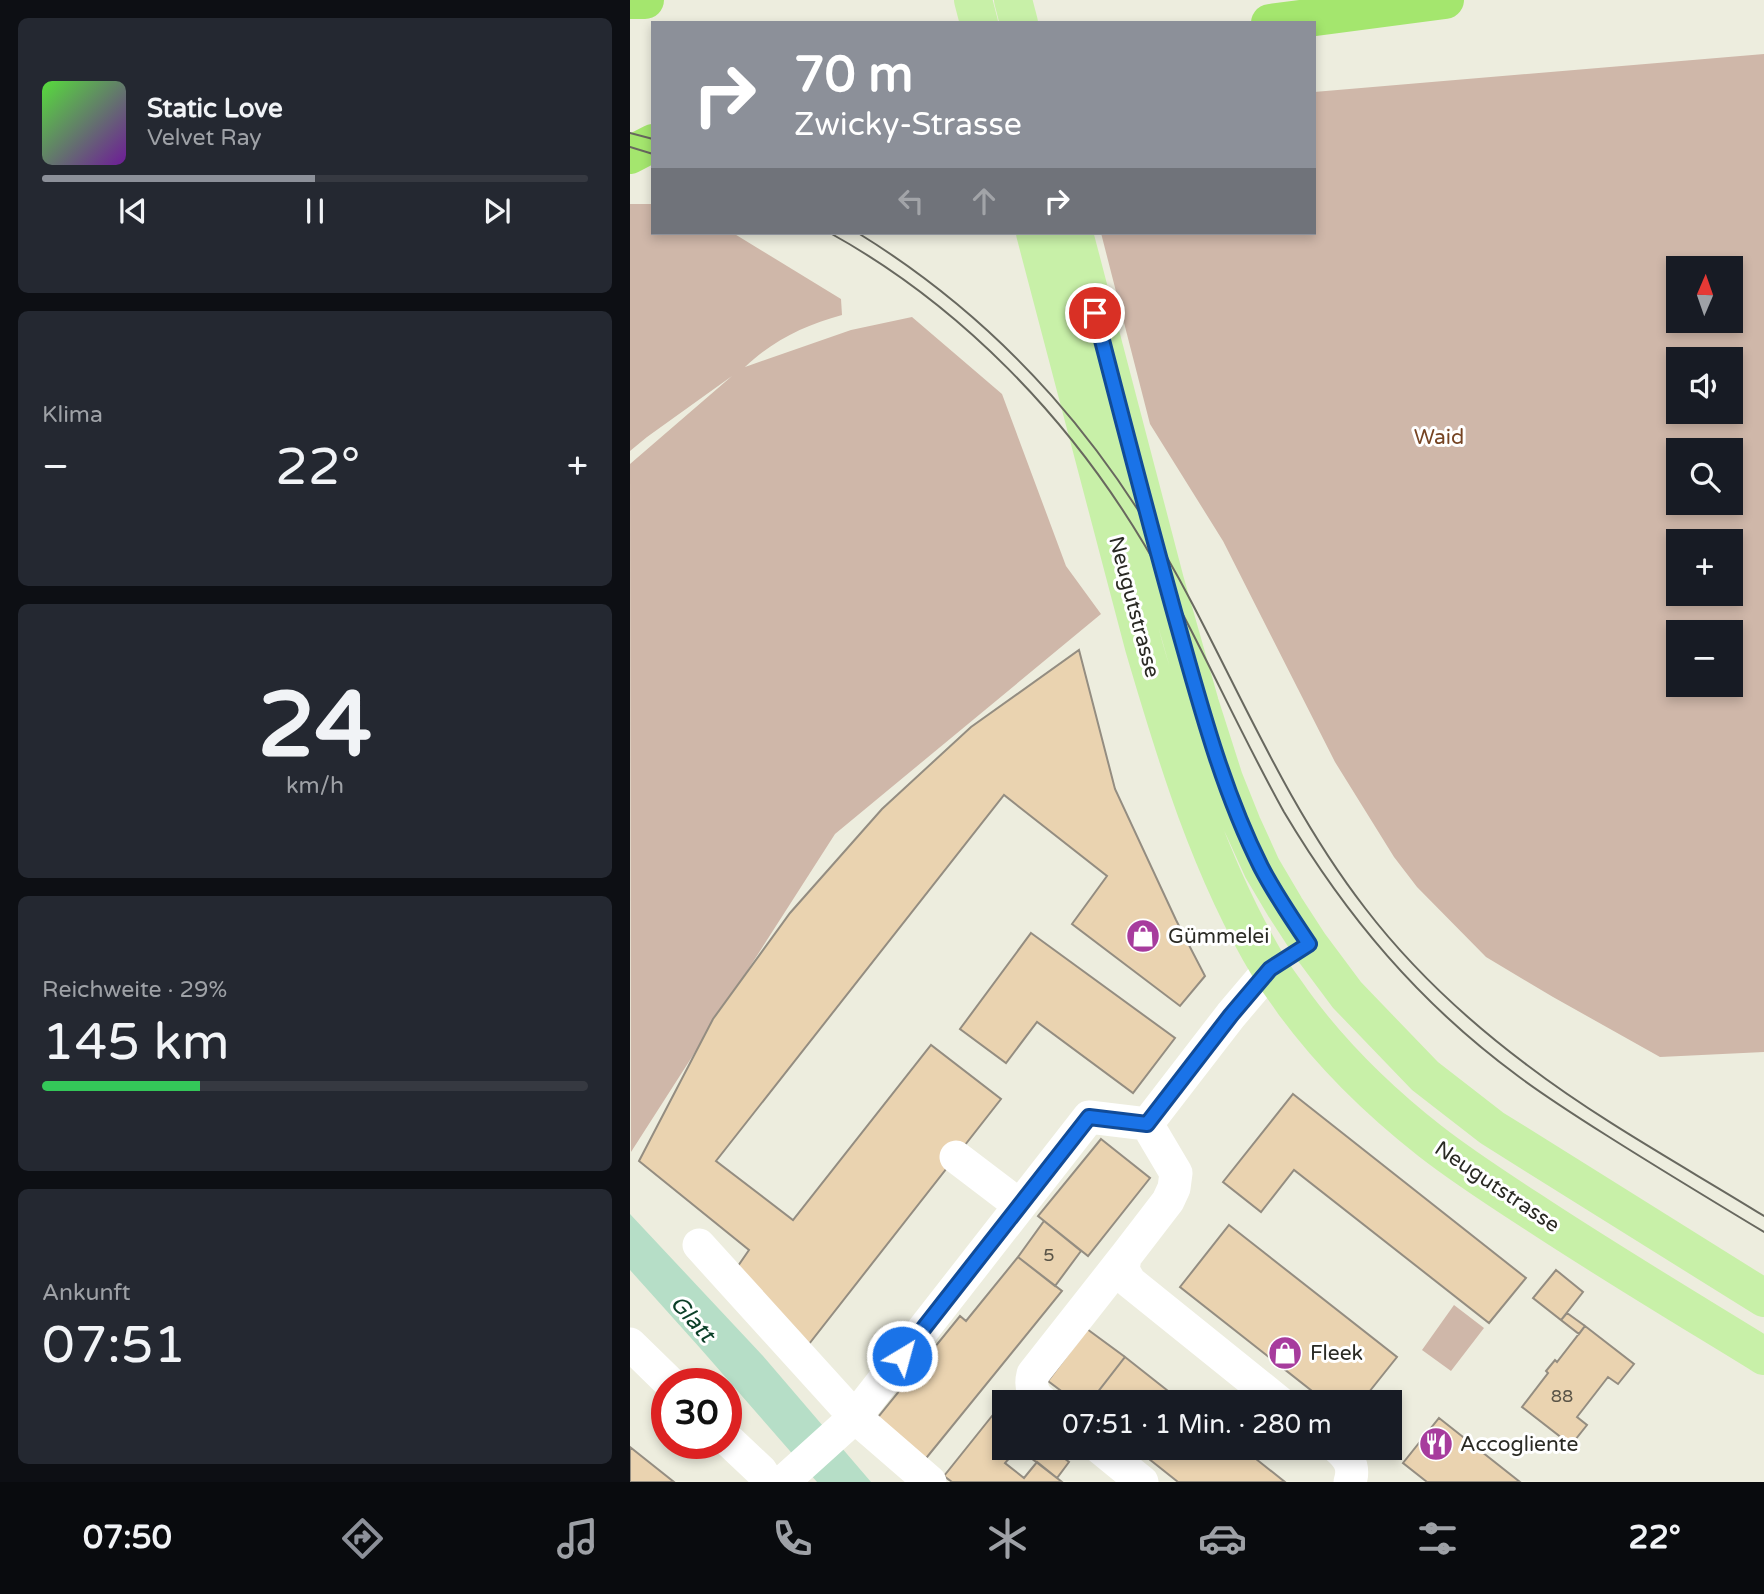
<!DOCTYPE html>
<html lang="de">
<head>
<meta charset="utf-8">
<style>
  :root { --surface:#171b24; --page:#242831; --text:#f1f3f6; --muted:#9ea1a6; --line:#363941; --accent:#8c9099 }
  body { margin:0; font-family:"Varela Round",sans-serif; background:var(--page); color:var(--text); height:100vh; display:flex; flex-direction:column; font-size:26px; white-space:nowrap }
  * { box-sizing:border-box; margin:0 }
  p { font-size:23px; color:var(--muted) }
  .icon { flex:none; width:38px; height:38px; fill:none; stroke:currentColor; stroke-width:2; stroke-linecap:round; stroke-linejoin:round }
  .map { position:relative; flex:1; overflow:hidden }
  .sheet { display:flex; flex-direction:column; gap:18px; padding:18px; background:#0d0f14; width:630px }
  .sheet>* { flex:none }
  .top-card { position:absolute; left:21px; top:21px; width:665px; height:214px; border-radius:0px; box-shadow:0 4px 10px #0003; background:#8c9099; color:#fff; overflow:hidden }
  .needle { width:46px; rotate:2deg }
  .controls { position:absolute; left:1036px; top:256px; display:grid; gap:14px }
  .controls a { display:grid; place-items:center; width:77px; height:77px; border-radius:0px; background:var(--surface); box-shadow:0 4px 10px #0003; font-size:35px }
  .speed { position:absolute; left:21px; top:1368px; display:flex; gap:14px; font-size:35px; font-weight:700; text-align:center }
  .speed>* { display:grid; place-content:center; width:91px; height:91px; border-radius:50%; background:var(--surface); box-shadow:0 4px 10px #0003; line-height:1 }
  .speed .limit { border:10px solid #d22; background:#fff; color:#111 }
  .pin { position:absolute; display:grid; place-items:center; width:60px; height:60px; color:#fff; margin:-30px; border:4px solid #fff; border-radius:50%; box-shadow:0 2px 7px #0007 }
  .me { position:absolute; width:77px; margin:-38px; rotate:37deg; stroke-linejoin:round; filter:drop-shadow(0 0 5px #0008) }
  .turn { display:flex; align-items:center; gap:24px; height:147px; padding:0 28px; font-size:32px }
  .turn .icon { width:91px; height:91px; stroke-width:2.5 }
  .turn b { display:block; font-size:49px; line-height:60px }
  .lanes { display:flex; align-items:center; height:66px; padding:0 28px; background:#0003; justify-content:center; gap:35px; direction:ltr }
  .lanes .off { opacity:.35 }
  .big { font-size:52px; font-weight:600; line-height:1.1 }
  .sheet .card { flex:1; display:flex; flex-direction:column; justify-content:center; gap:10px; min-width:0; padding:0 24px; border-radius:10px; background:var(--page) }
  .sheet .dial { align-items:center; gap:0 }
  .dial b { font-size:91px; line-height:1 }
  .song { display:flex; align-items:center; gap:21px }
  .cover { width:84px; height:84px; border-radius:10px; background:linear-gradient(135deg,hsl(110 70% 55%),hsl(280 70% 35%)) }
  .played { height:7px; border-radius:4px; background:linear-gradient(90deg,var(--accent) 50%,var(--line) 50%) }
  .keys { display:flex; justify-content:space-around; direction:ltr }
  .heat { display:flex; justify-content:space-between; align-items:center; font-size:38px; direction:ltr }
  .charge { height:10px; border-radius:5px; background:linear-gradient(90deg,#34c759 29%,var(--line) 0) }
  .trip { position:absolute; left:362px; top:1390px; width:410px; height:70px; border-radius:0px; background:var(--surface); box-shadow:0 4px 10px #0003; font-weight:600; line-height:70px; text-align:center }
  .dock { display:flex; height:112px; justify-content:space-around; align-items:center; background:#090b0e; color:var(--muted) }
  .dock .icon { width:49px; height:49px }
  .dock .current { color:var(--accent) }
  .dock b { font-size:32px; color:var(--text) }
  main { display:flex; flex:1; min-height:0 }
  .map>svg:first-child { display:block }
  .green { fill:#cfb7a9; fill-rule:evenodd }
  .water { fill:#b6dec7 }
  .building { fill:#ead3b0; stroke:#948d81; stroke-width:2 }
  .lines { fill:none; stroke-linecap:round; stroke-linejoin:round }
  .minor { stroke:#fff; stroke-width:33 }
  .major { stroke:#c8f0a8; stroke-width:38 }
  .highway { stroke:#a4e66e; stroke-width:38 }
  .tram { stroke:#68685f; stroke-width:2 }
  .route-casing { stroke:#114b97; stroke-width:18 }
  .route { stroke:#1a73e8; stroke-width:12 }
  .labels { text-anchor:middle; dominant-baseline:central; stroke-width:6; stroke-linejoin:round; paint-order:stroke }
  .number-label { font-size:18px; fill:#5a5447 }
  .park-label { font-size:21px; fill:#764423; stroke:#fff }
  .street-label { font-size:21px; fill:#2a2a24; stroke:#fff }
  .poi-label { font-size:21px; fill:#2a2a24; stroke:#fff; text-anchor:start }
  .water-label { font-size:23px; font-style:italic; fill:#0b3f28; stroke:#fff }
</style>
</head>
<body>
<main>
<section class="sheet">
<div class="card">
<div class="song"><i class="cover"></i><div><b>Static Love</b><p>Velvet Ray</p></div></div>
<div class="played"></div>
<div class="keys"><svg class="icon" aria-label="previous" viewBox="0 0 24 24"><path d="M18 5L8 12l10 7zM5 5v14"/></svg><svg class="icon" aria-label="pause" viewBox="0 0 24 24"><path d="M8 5v14M16 5v14"/></svg><svg class="icon" aria-label="next" viewBox="0 0 24 24"><path d="M6 5l10 7-10 7zM19 5v14"/></svg></div>
</div>
<div class="card"><p>Klima</p>
<div class="heat"><a>−</a><b class="big">22°</b><a>+</a></div>
</div>
<div class="card dial"><b>24</b><p>km/h</p></div>
<div class="card"><p>Reichweite · 29%</p><b class="big">145 km</b><div class="charge"></div></div>
<div class="card"><p>Ankunft</p><b class="big">07:51</b></div>
</section>
<div class="map">
<svg width="1134" height="1482" viewBox="0 0 1134 1482">
  <rect width="100%" height="100%" fill="#ededde"/>
  <!-- green -->
  <path class="green" d="M1134,54V1052L1030,1057L923,997L856,957L787,887L764,857L705,762L593,541L520,424L471,233H684V92ZM1048,268H1101V320H1048ZM1048,359H1101V411H1048ZM1048,450H1101V502H1048ZM1048,541H1101V593H1048ZM1048,632H1101V684H1048Z
    M0,204H23V233H103L211,299L212,315C175,325 142,341 115,367L221,330L282,317L372,394L436,566L471,614L205,834L1,1152L0,464L102,376L17,437L0,451Z
    M824,1305L854,1328L821,1371L792,1350Z"/>
  <!-- water -->
  <path class="water" d="M0,1214L133,1356L241,1482H187L70,1348L0,1270Z"/>
  <!-- building -->
  <path class="building" d="M449,650L485,789L546,920L575,976L550,1006L442,924L477,876L374,795L86,1161L163,1220L301,1045L371,1099L179,1344L106,1269L119,1250L9,1161L83,1019L160,913L252,809L341,727Z
    M401,933L545,1038L503,1093L407,1022L376,1063L330,1029Z
    M663,1094L896,1278L859,1323L664,1170L631,1212L593,1182Z
    M471,1139L520,1178L458,1256L408,1216Z
    M414,1221L451,1251L425,1286L388,1257Z
    M599,1225L767,1357L731,1402H696L550,1287Z
    M388,1257L432,1291L293,1462L244,1422L330,1316L336,1321Z
    M926,1270L953,1292L931,1320L903,1298Z
    M937,1313L955,1326L949,1334L931,1320Z
    M955,1326L1004,1364L988,1384L978,1377L947,1417L957,1425L941,1445L892,1407L918,1373L916,1371L925,1360L927,1362Z
    M457,1329L495,1357L460,1402H446L418,1381Z
    M495,1357L552,1402H460Z
    M374,1401V1447H389L375,1463L394,1478L407,1462L432,1482H322L314,1476Z
    M809,1418L890,1482H797L773,1463Z
    M0,1447L44,1482H0Z
    M420,1447L439,1462L427,1478L388,1448Z
    M504,1447H611L655,1482H548Z"/>
  <g class="lines">
    <!-- minor -->
    <path class="minor" d="M517,1124L546,1173L544,1188L538,1201L495,1257L493,1270L500,1282L649,1402
      M517,1124L601,1015L640,969
      M326,1157L389,1205
      M69,1245L225,1417L300,1482
      M0,1344L41,1384
      M412,1402C402,1394 400,1386 403,1374L495,1257
      M96,1438L131,1471L138,1482
      M469,1447L512,1482
      M707,1447C719,1457 725,1467 720,1482
      M153,1482L225,1417L459,1117L517,1124"/>
    <!-- major -->
    <path class="major" d="M343,0L349,23
      M383,0L389,23
      M405,233L514,647C546,756 580,869 639,967C646,979 655,990 663,1002C701,1054 749,1101 800,1141C832,1166 866,1188 900,1210C977,1261 1056,1308 1134,1356
      M444,233L535,581L570,704L594,779L612,824L632,868L655,907L679,944L717,995L795,1076L862,1128L1134,1298"/>
    <!-- highway -->
    <path class="highway" d="M0,0H15
      M640,23L815,0
      M0,155L23,143"/>
    <!-- tram -->
    <path class="tram" d="M0,133L23,139
      M0,147L23,154
      M200,233C330,305 438,417 514,544C565,630 605,724 654,812C716,916 789,1003 888,1076C916,1097 946,1116 976,1135C1028,1168 1081,1200 1134,1232
      M228,233C377,325 483,450 563,605C617,708 663,815 735,908C781,968 837,1020 897,1065C972,1122 1055,1167 1134,1216"/>
  </g>
  <g class="lines">
    <!-- route casing -->
    <g class="route-casing">
      <path id="route" d="M272,1356L459,1117L517,1124L601,1015L640,969L679,944C662,919 645,894 631,867C593,791 571,708 548,626C519,522 492,418 465,313"/>
    </g>
    <!-- route -->
    <use href="#route" class="route"/>
  </g>
  <!-- icons -->
  <defs>
    <g id="shop-disc" transform="scale(1.75)"><circle r="9.5" fill="#a73c9d" stroke="#fff"/><path d="M-5-2.5h2.3a2.7 3.5 0 0 1 5.4 0H5L5.5 6h-11ZM-1.5-2.5h3a1.5 2.3 0 0 0-3 0Z" fill="#fff"/></g>
    <g id="restaurant-disc" transform="scale(1.75)"><circle r="9.5" fill="#a73c9d" stroke="#fff"/><path d="M-5-6h1v4h1v-4h1v4h1v-4h1v5L-1.5 .5V6h-2V.5L-5-1ZM5-6V6H3V1.5H1.5Q1.5-4 5-6Z" fill="#fff"/></g>
  </defs>
  <g fill-rule="evenodd">
    <use href="#shop-disc" x="513" y="936"/>
    <use href="#shop-disc" x="655" y="1353"/>
    <use href="#restaurant-disc" x="806" y="1444"/>
  </g>
  <g class="labels">
    <!-- number labels -->
    <g class="number-label">
      <text x="419" y="1255">5</text>
      <text x="932" y="1396">88</text>
    </g>
    <!-- park labels -->
    <g class="park-label">
      <text x="809" y="437">Waid</text>
    </g>
    <!-- street labels -->
    <g class="street-label">
      <text transform="translate(504 607) rotate(75)">Neugutstrasse</text>
      <text transform="translate(867 1187) rotate(34)">Neugutstrasse</text>
    </g>
    <!-- poi labels -->
    <g class="poi-label">
      <text x="538" y="936">Gümmelei</text>
      <text x="680" y="1353">Fleek</text>
      <text x="830" y="1444">Accogliente</text>
    </g>
    <!-- water labels -->
    <g class="water-label">
      <text transform="translate(62 1319) rotate(48)">Glatt</text>
    </g>
  </g>
</svg>
<div class="controls">
<a><svg class="needle" viewBox="-14 -14 28 28"><path d="M0-13l5 13h-10z" fill="#e53935"/><path d="M0 13l5-13h-10z" fill="#9ea1a6"/></svg></a>
<a><svg class="icon" aria-label="sound" viewBox="0 0 24 24"><path d="M4 9h4l5-4v14l-5-4H4zM17 9q2 3 0 6"/></svg></a>
<a><svg class="icon" aria-label="search" viewBox="0 0 24 24"><circle cx="10" cy="10" r="6"/><path d="M15 15l6 6"/></svg></a>
<a>+</a>
<a>−</a>
</div>
<div class="speed"><div class="limit">30</div></div>
<div class="pin" style="left:465px;top:313px;background:#d93025"><svg class="icon" aria-label="arrive" viewBox="0 0 24 24"><path d="M6 21V4h12l-3 4 3 4H6"/></svg></div>
<svg class="me" style="left:272px;top:1356px" viewBox="-20 -20 40 40"><circle r="17" fill="#1a73e8" stroke="#fff" stroke-width="3"/><path d="M0-11L8 9 0 5-8 9z" fill="#fff"/></svg>
<div class="trip">07:51 · 1 Min. · 280 m</div>
<div class="top-card">
<div class="turn"><svg class="icon" aria-label="right" viewBox="0 0 24 24"><path d="M7 20v-9h11M14 6l5 5-5 5"/></svg><div><b>70 m</b>Zwicky-Strasse</div></div>
<div class="lanes"><svg class="icon off" aria-label="left" viewBox="0 0 24 24"><path d="M17 20v-9H6M10 6l-5 5 5 5"/></svg><svg class="icon off" aria-label="ahead" viewBox="0 0 24 24"><path d="M12 20V5M6 11l6-6 6 6"/></svg><svg class="icon" aria-label="right" viewBox="0 0 24 24"><path d="M7 20v-9h11M14 6l5 5-5 5"/></svg></div>
</div>
</div>
</main>
<nav class="dock">
<b>07:50</b>
<svg class="icon current" aria-label="directions" viewBox="0 0 24 24"><path d="M12 3l9 9-9 9-9-9zM9 14v-3h6M13 9l2 2-2 2"/></svg>
<svg class="icon" aria-label="music" viewBox="0 0 24 24"><path d="M9 18V5l10-2v13"/><circle cx="6" cy="18" r="3"/><circle cx="16" cy="16" r="3"/></svg>
<svg class="icon" aria-label="phone" viewBox="0 0 24 24"><path d="M5 4h4l2 5-3 2q2 4 5 5l2-3 5 2v4C11 20 4 13 5 4z"/></svg>
<svg class="icon" aria-label="climate" viewBox="0 0 24 24"><path d="M12 3v18M4 7l16 10M4 17L20 7"/></svg>
<svg class="icon" aria-label="car" viewBox="0 0 24 24"><path d="M5 17H2v-5l4-1 3-4h7l3 4 3 1v5h-3M9 17h6M6 11h13"/><circle cx="7" cy="17" r="2"/><circle cx="17" cy="17" r="2"/></svg>
<svg class="icon" aria-label="filters" viewBox="0 0 24 24"><path d="M4 7h16M4 17h16"/><circle cx="9" cy="7" r="2"/><circle cx="15" cy="17" r="2"/></svg>
<b>22°</b>
</nav>
</body>
</html>
